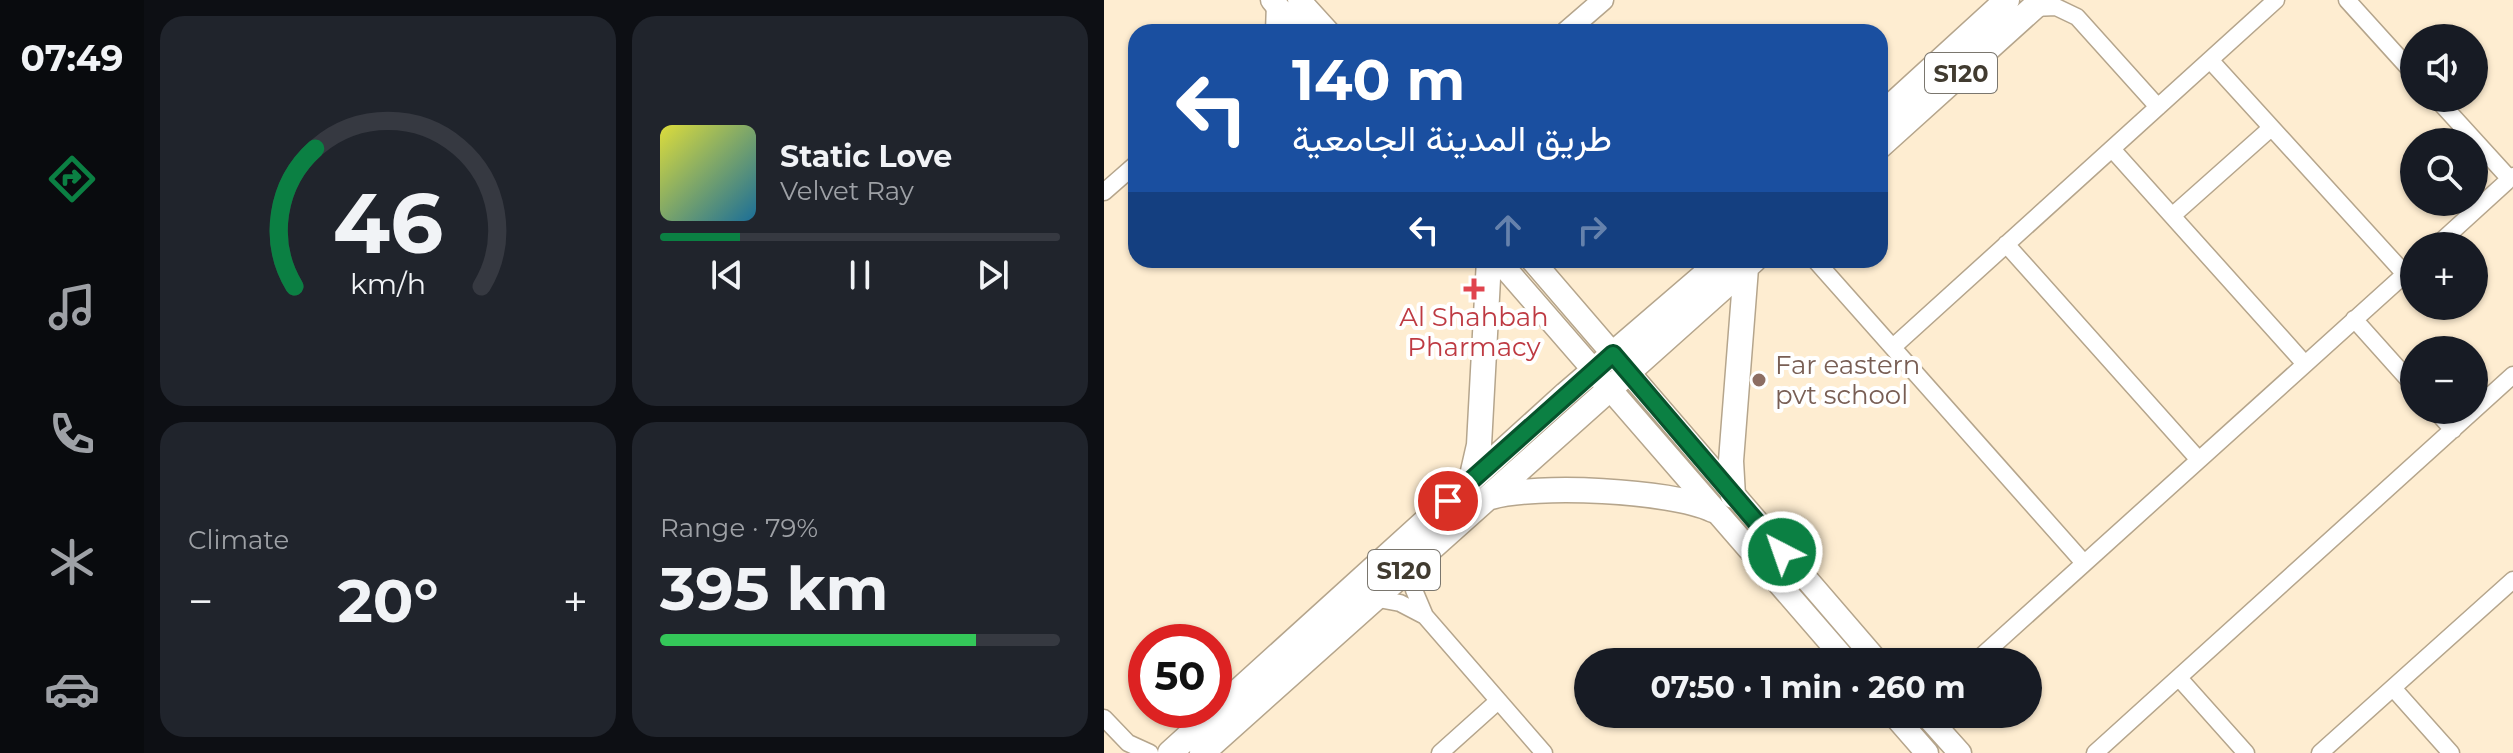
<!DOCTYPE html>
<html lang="en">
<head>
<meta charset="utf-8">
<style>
  :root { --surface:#171b24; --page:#20242c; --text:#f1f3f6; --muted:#9ea1a6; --line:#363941; --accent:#0b8043 }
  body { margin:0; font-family:Montserrat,Vazirmatn,sans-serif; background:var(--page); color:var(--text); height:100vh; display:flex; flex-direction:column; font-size:30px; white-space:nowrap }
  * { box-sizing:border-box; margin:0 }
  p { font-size:26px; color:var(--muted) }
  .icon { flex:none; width:44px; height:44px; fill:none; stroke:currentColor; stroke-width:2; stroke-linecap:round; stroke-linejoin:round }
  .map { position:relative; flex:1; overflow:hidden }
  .sheet { display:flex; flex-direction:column; gap:16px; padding:16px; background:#0d0f14; width:960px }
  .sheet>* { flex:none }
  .guide { position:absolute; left:24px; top:24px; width:760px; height:244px; border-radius:24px; box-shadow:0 2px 6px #0004; background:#1a4fa0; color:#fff; overflow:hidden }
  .tools { position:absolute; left:1296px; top:24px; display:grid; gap:16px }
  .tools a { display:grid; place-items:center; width:88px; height:88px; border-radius:50%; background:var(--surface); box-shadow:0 2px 6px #0004; font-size:40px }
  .speed { position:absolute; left:24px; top:624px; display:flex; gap:16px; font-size:40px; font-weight:700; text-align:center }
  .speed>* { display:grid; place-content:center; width:104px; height:104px; border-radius:50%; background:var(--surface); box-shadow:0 2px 6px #0004; line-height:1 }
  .speed .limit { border:12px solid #d22; background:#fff; color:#111 }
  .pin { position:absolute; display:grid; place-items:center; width:68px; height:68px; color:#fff; margin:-34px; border:4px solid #fff; border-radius:50%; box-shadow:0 2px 8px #0007 }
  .me { position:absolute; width:88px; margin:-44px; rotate:319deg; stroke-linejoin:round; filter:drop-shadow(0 0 6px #0008) }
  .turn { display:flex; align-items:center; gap:28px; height:168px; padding:0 32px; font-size:36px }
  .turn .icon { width:104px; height:104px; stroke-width:2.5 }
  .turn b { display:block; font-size:56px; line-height:68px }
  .lanes { display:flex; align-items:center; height:76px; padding:0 32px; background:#0003; justify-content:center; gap:40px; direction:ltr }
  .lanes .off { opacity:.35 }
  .big { font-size:60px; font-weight:700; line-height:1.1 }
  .sheet .tile { flex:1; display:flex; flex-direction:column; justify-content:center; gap:12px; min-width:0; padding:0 28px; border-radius:24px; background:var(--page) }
  .sheet .dial { align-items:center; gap:0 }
  .dial svg { height:208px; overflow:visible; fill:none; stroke:var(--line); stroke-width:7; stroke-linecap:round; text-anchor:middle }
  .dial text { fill:var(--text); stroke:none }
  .song { display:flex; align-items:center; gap:24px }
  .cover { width:96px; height:96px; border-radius:12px; background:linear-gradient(135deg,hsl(60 70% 55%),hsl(200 70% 35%)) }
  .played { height:8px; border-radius:4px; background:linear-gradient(90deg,var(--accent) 20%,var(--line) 20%) }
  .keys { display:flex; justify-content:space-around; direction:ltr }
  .heat { display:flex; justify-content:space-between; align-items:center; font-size:44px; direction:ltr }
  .charge { height:12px; border-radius:6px; background:linear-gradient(90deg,#34c759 79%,var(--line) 0) }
  .sheet .tiles { flex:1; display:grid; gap:16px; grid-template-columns:repeat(2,1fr) }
  .trip { position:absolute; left:470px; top:648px; width:468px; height:80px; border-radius:40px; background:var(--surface); box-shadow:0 2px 6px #0004; font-weight:700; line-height:80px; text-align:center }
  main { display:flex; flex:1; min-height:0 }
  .tabs { display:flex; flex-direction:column; width:144px; justify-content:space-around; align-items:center; background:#090b0e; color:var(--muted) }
  .tabs .icon { width:56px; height:56px }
  .tabs .selected { color:var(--accent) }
  .tabs b { font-size:36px; color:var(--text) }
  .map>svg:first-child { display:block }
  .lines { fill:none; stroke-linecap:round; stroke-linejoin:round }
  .minor-casing { stroke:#b5a58c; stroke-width:19 }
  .tertiary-casing { stroke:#b5a58c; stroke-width:23 }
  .secondary-casing { stroke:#b5a58c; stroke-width:25 }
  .primary-casing { stroke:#b5a58c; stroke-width:27 }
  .minor { stroke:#fff; stroke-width:16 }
  .tertiary { stroke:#fff; stroke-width:20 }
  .secondary { stroke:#fff; stroke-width:22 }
  .primary { stroke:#fff; stroke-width:24 }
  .route-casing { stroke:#07532c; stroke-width:20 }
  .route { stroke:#0b8043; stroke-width:14 }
  .health-dot { fill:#e0444e; stroke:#fff; stroke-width:3 }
  .education-dot { fill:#8d6e63; stroke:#fff; stroke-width:3 }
  .labels { text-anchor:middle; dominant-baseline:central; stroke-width:8; stroke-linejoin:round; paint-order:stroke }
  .shield { fill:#fff; stroke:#7a766e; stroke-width:2 }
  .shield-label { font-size:24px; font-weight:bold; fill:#413b30 }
  .health-label { font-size:26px; fill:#be3a42; stroke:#fff }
  .education-label { font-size:26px; fill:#785e54; stroke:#fff; text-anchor:start }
</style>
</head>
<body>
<main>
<nav class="tabs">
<b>07:49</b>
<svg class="icon selected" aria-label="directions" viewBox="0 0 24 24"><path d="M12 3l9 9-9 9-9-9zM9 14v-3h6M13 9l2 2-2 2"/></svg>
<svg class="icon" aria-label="music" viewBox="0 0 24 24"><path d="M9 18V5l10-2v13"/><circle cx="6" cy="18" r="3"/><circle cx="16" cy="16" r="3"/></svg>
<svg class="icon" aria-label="phone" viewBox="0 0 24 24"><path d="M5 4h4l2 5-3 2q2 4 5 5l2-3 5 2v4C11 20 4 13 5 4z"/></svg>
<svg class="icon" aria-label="climate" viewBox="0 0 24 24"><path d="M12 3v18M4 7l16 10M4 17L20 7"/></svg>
<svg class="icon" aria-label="car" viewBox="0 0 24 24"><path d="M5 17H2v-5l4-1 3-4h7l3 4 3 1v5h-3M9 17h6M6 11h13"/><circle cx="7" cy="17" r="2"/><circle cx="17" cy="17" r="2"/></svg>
</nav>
<section class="sheet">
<div class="tiles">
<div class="tile dial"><svg viewBox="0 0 100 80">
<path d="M14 69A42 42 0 1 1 86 69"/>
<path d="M14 69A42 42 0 0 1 22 16" stroke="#0b8043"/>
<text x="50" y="56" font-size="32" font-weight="700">46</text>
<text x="50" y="72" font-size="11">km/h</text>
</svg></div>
<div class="tile">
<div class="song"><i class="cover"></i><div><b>Static Love</b><p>Velvet Ray</p></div></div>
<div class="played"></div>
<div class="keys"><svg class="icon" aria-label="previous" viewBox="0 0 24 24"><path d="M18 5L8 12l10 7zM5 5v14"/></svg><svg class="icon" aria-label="pause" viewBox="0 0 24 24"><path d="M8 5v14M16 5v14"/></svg><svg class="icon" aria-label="next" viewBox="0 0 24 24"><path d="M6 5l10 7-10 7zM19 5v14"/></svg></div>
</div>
<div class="tile"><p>Climate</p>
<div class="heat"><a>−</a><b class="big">20°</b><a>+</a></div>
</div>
<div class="tile"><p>Range · 79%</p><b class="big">395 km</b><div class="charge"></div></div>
</div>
</section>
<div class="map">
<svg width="1409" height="753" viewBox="0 0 1409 753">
  <rect width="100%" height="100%" fill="#feedd1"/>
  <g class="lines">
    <!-- minor casing -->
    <g class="minor-casing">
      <path id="minor" d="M1243,0L1310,74
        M929,8L952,7L973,17L1054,107
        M170,32L171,3
        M1106,60L1301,274
        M1332,98L1406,179
        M1008,149L1201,364
        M0,192L32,164
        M1068,216L1167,128
        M902,244L1095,460
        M1332,246L1409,176
        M711,260L980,563
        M1250,319L1310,386
        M789,347L1172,0
        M1331,410L1349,430
        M310,562V590L321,616L440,753
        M269,598L296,603L319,615
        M871,662L1310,266
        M1075,678L1142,753
        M1289,688L1347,753
        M0,718L24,743L46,753
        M336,753L394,701
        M991,753L1409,375
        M1216,753L1409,580"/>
    </g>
    <!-- tertiary casing -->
    <g class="tertiary-casing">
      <path id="tertiary" d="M462,32L499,0"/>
    </g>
    <!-- secondary casing -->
    <g class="secondary-casing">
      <path id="secondary" d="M168,0L195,32
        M195,0L224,32
        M394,260L743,662
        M428,260L774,662
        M789,714L823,753
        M821,714L856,753"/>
    </g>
    <!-- primary casing -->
    <g class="primary-casing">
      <path id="primary" d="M776,116L903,0
        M776,146L938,0
        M367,480L375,445L385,260
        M629,496L627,461L642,268
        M387,497C432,484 566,490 609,510
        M66,753L462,394L618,260
        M98,753L650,260"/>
    </g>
    <!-- minor -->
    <use href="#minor" class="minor"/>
    <!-- tertiary -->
    <use href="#tertiary" class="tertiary"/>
    <!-- secondary -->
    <use href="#secondary" class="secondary"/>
    <!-- primary -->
    <use href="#primary" class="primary"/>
  </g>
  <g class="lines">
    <!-- route casing -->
    <g class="route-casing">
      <path id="route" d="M344,501L509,354L678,552"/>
    </g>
    <!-- route -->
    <use href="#route" class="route"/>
  </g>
  <!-- markers -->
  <path class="health-dot" d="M366 277h8v8h8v8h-8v8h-8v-8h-8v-8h8z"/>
  <circle class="education-dot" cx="655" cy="380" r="8"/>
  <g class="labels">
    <!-- shield labels -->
    <g class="shield">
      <rect x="821" y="53" width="72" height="40" rx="6"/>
      <rect x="264" y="550" width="72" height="40" rx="6"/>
    </g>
    <g class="shield-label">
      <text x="857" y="73">S120</text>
      <text x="300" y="570">S120</text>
    </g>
    <!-- health labels -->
    <g class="health-label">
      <text x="370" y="317">Al Shahbah<tspan x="370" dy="30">Pharmacy</tspan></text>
    </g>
    <!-- education labels -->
    <g class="education-label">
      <text x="671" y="365">Far eastern<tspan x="671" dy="30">pvt school</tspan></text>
    </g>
  </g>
</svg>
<div class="tools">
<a><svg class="icon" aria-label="sound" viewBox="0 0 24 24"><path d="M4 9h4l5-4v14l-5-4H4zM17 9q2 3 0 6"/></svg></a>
<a><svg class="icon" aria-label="search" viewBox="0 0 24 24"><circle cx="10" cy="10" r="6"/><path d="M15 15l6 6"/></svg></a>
<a>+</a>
<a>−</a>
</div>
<div class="speed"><div class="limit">50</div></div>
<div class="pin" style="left:344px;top:501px;background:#d93025"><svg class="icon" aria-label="arrive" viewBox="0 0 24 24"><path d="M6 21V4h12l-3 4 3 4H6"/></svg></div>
<svg class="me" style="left:678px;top:552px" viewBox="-20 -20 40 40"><circle r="17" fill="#0b8043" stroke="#fff" stroke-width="3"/><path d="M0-11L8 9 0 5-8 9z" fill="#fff"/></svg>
<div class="trip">07:50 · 1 min · 260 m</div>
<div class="guide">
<div class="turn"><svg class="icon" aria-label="left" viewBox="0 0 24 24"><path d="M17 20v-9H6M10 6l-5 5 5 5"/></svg><div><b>140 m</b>طريق المدينة الجامعية</div></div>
<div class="lanes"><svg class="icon" aria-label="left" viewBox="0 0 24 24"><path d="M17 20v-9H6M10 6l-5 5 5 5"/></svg><svg class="icon off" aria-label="ahead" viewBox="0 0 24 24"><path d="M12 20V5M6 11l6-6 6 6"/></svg><svg class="icon off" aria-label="right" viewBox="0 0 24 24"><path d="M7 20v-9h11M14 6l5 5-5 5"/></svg></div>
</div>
</div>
</main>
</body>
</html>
